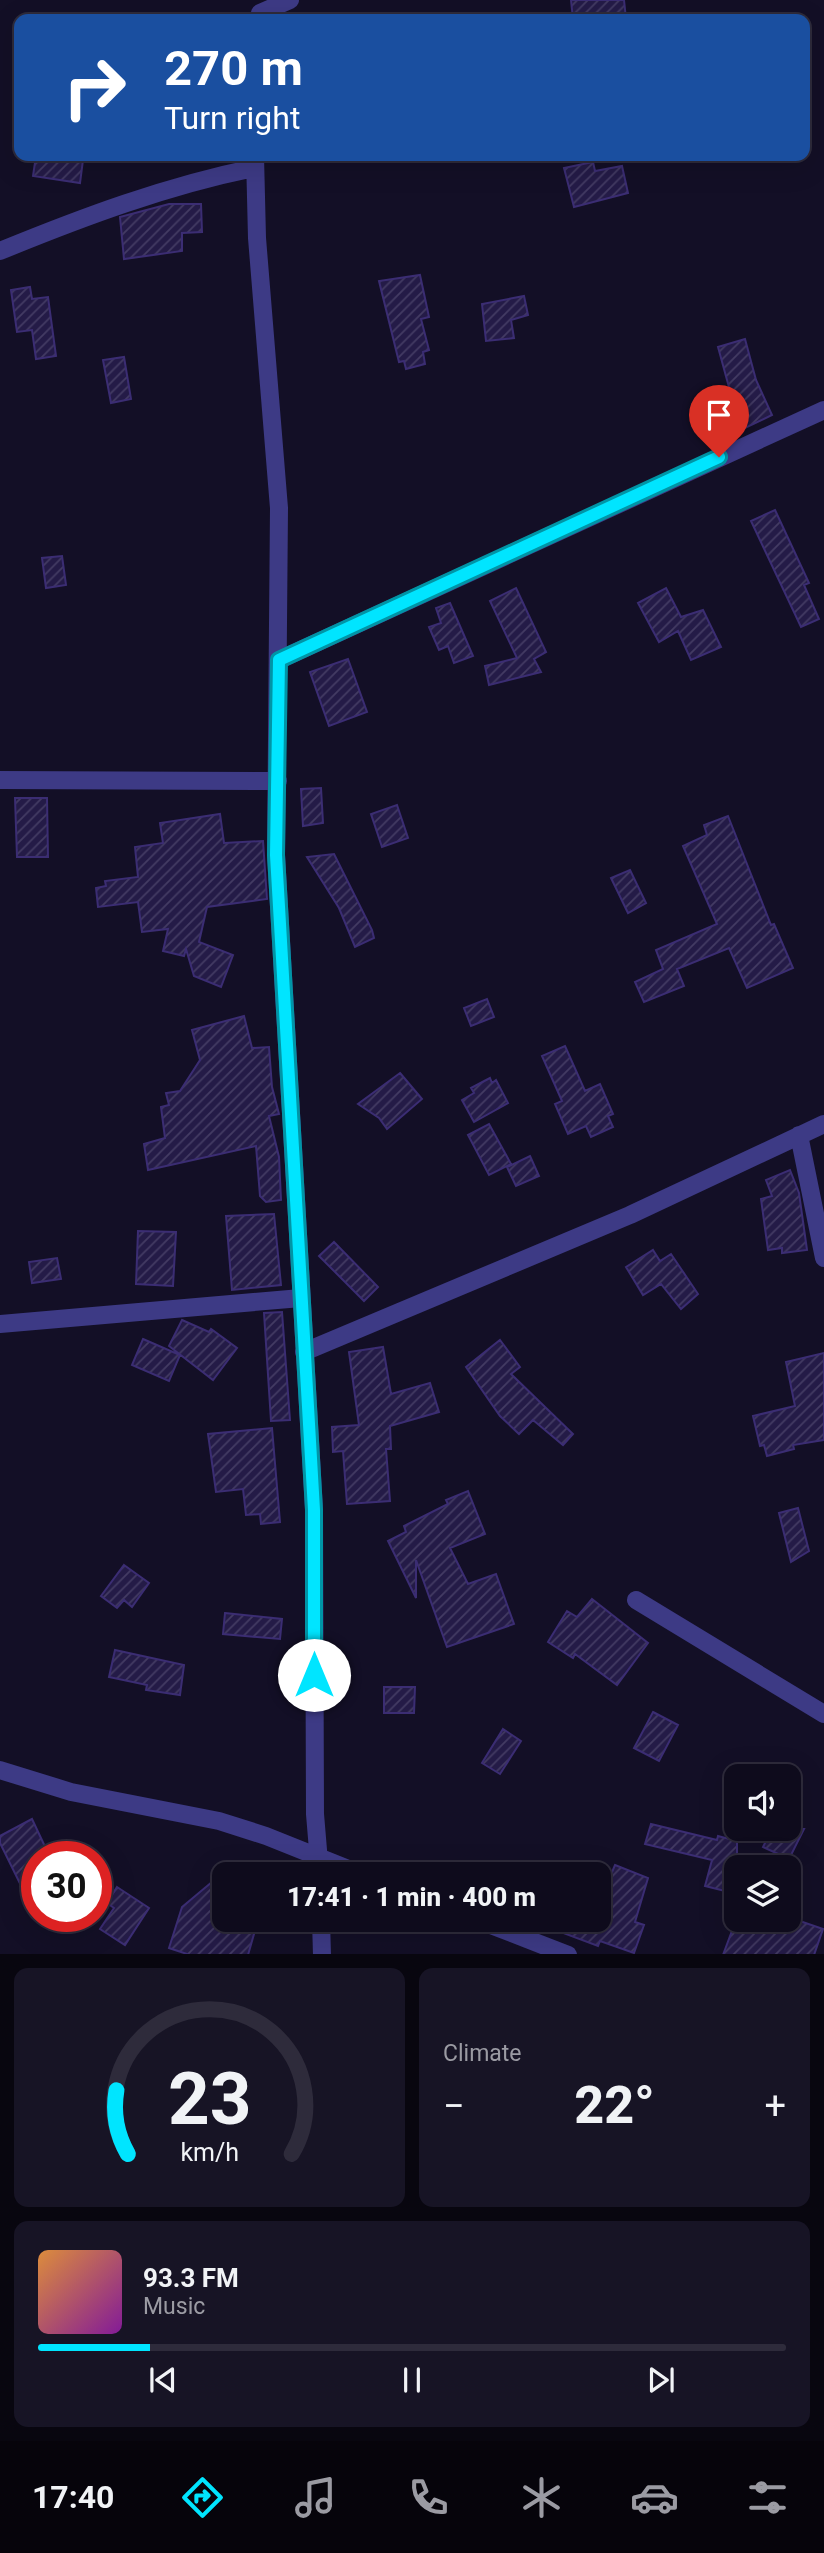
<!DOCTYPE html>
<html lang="en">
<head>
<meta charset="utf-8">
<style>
  :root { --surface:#0e0b1c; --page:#171425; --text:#f1f3f6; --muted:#9b9ba3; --line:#2e2b3b; --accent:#00e5ff }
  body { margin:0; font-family:Roboto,sans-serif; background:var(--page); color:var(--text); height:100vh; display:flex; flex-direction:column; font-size:26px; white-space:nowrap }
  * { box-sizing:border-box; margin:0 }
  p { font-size:23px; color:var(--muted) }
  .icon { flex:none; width:38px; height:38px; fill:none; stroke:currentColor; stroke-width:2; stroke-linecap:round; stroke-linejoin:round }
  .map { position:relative; height:1954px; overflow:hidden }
  .drawer { display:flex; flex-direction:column; gap:14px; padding:14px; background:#08060f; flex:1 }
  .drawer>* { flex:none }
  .guide { position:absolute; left:14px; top:14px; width:796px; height:147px; border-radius:14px; box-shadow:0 7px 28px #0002,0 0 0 2px var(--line); background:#1a4fa0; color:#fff; overflow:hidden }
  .controls { position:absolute; left:724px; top:1764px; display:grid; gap:14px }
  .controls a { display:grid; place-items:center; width:77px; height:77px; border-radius:14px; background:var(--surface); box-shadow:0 7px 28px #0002,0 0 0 2px var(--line); font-size:35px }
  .speed { position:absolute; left:21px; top:1841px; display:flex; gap:14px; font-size:35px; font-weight:700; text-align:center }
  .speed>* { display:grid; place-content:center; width:91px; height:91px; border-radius:50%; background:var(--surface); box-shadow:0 7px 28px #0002,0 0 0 2px var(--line); line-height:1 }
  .speed .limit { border:10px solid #d22; background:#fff; color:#111 }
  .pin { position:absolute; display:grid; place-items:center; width:60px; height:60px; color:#fff; margin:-72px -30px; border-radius:50% 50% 50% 0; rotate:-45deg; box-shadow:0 0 7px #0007 }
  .pin .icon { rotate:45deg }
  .me { position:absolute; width:77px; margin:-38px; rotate:0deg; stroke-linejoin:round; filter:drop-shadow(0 0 5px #0008) }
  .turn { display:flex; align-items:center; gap:24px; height:147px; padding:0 35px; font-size:32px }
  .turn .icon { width:91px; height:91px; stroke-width:2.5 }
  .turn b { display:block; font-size:49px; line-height:60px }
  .big { font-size:52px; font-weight:800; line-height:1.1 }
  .drawer .widget { flex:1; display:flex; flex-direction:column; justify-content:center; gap:10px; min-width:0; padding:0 24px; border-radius:14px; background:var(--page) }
  .drawer .dial { align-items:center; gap:0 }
  .dial svg { height:182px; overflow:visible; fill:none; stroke:var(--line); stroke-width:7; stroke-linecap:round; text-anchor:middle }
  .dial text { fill:var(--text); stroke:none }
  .song { display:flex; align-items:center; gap:21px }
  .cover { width:84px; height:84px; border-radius:10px; background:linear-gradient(135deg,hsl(30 70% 55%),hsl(290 70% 35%)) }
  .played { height:7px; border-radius:4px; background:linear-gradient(90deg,var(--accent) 15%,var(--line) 15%) }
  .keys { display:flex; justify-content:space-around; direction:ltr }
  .heat { display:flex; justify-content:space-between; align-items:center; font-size:38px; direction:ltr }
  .drawer .tiles { flex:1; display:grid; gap:14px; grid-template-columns:1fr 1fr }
  .widget:last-child { grid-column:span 2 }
  .trip { position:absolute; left:212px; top:1862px; width:399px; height:70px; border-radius:14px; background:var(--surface); box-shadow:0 7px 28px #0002,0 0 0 2px var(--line); font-weight:800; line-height:70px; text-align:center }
  .dock { display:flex; height:112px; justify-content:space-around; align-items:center; background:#06040b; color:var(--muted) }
  .dock .icon { width:49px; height:49px }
  .dock .on { color:var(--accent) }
  .dock b { font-size:32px; color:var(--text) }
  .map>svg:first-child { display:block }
  .building { fill:url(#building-hatch); stroke:#3b2d73; stroke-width:2 }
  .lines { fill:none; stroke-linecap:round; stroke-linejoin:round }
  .minor { stroke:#3d3a85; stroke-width:18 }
  .route-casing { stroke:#0095a6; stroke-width:18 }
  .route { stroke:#00e5ff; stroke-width:12 }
</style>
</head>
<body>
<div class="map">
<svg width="824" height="1955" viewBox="0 0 824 1955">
  <defs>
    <pattern id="building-hatch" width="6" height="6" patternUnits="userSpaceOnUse" patternTransform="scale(1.75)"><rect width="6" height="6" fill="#241b47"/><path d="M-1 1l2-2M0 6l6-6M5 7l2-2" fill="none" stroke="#433b63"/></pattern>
  </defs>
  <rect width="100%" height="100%" fill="#130f26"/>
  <!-- building -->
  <path class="building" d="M571,0H624L626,19H573Z
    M36,156H65L83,160L80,183L33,176Z
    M593,162L595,171L622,166L628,193L574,207L564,168Z
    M169,204H201L202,232L182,233V251L124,259L120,217Z
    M420,275L429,317L421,319L429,350L423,352L425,364L406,369L404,361L399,362L379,281Z
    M30,287L32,299L48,297L56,356L36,359L32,330L17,332L11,290Z
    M524,296L528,315L511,320L514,338L486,341L482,304Z
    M745,339L756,380L772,415L724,438L707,404L730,391L718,347Z
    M124,357L131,399L111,403L103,360Z
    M775,510L809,583L804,585L819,619L801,627L751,521Z
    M62,556L66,585L46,588L42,558Z
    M516,588L546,652L534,659L541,672L489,685L485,666L517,658L490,601Z
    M666,588L681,617L703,610L721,647L691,660L678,631L659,642L638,603Z
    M450,603L473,656L454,663L448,646L439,650L429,627L441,623L436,608Z
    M348,659L367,712L329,726L310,672Z
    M321,788L323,823L303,826L301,789Z
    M15,798H47L48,857H17Z
    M397,805L408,838L382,847L371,814Z
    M220,814L224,843L263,841L267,899L207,907L199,942L233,955L221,987L194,976L186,949L184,956L163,951L168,929L142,932L138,902L98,907L96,888L106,886L105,881L138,877L135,847L163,843L160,823Z
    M728,816L771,925L774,924L793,968L747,988L729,948L677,969L684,986L644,1002L635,982L663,969L656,950L717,924L683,846L707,835L704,825Z
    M334,854L372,930L374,938L355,947L339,908L307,857Z
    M630,870L646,903L628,913L611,878Z
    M487,999L494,1017L471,1026L464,1008Z
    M244,1016L252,1048L269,1047L272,1087L279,1114L269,1116L279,1157L281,1200L266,1202L260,1196L256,1146L148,1170L144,1144L165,1138L161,1107L169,1105L166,1093L180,1091L200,1060L192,1030Z
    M565,1046L585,1091L600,1084L613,1114L608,1116L613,1127L591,1137L586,1126L568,1134L555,1104L562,1101L542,1056Z
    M400,1073L422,1099L387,1129L379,1118L358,1104Z
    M490,1078L492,1083L496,1080L508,1103L474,1122L462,1100L474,1093L471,1088Z
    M489,1124L511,1164L489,1175L468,1135Z
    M530,1156L539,1176L516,1186L507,1167Z
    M790,1170L799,1193L807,1250L782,1253V1248L768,1250L761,1199L772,1196L766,1180Z
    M274,1214L281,1285L232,1290L226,1216Z
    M138,1231L176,1232L173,1286L136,1284Z
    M334,1242L378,1287L364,1301L319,1256Z
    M653,1250L660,1261L671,1254L698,1294L681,1309L661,1284L643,1295L626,1267Z
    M57,1258L61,1279L32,1283L29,1262Z
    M282,1312L290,1420L271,1421L264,1313Z
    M182,1320L209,1332L211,1329L237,1348L213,1380L169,1346Z
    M143,1339L180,1355L169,1381L132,1365Z
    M500,1340L520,1367L511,1374L573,1434L563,1445L533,1420L519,1434L500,1416L466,1367Z
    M383,1347L391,1394L430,1383L439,1412L390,1426L391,1449H386L390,1501L347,1504L343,1451L333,1452L332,1427L359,1425L349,1352Z
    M824,1353V1440L793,1445L794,1449L767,1456L764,1445L760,1446L753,1416L795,1406L786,1362Z
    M272,1428L280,1522L261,1524L260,1514L246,1515L243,1489L216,1492L208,1434Z
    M468,1491L485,1534L450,1548L468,1584L496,1574L514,1624L447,1647L416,1560V1598L388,1541L406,1532L404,1526L448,1504L446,1500Z
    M798,1508L809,1551L791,1562L779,1513Z
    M124,1565L149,1583L132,1607L124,1600L117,1608L101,1596Z
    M592,1599L648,1643L617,1685L575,1654L573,1658L548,1642L567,1611L577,1617Z
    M225,1613L282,1619L280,1639L223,1634Z
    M115,1650L184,1665L180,1695L146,1690L147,1685L109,1677Z
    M384,1687H415L414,1713H384Z
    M653,1712L678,1725L659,1761L634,1748Z
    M503,1729L521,1741L500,1774L482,1763Z
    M32,1819L48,1853L37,1857V1918L0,1843V1836Z
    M651,1824L717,1840L718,1836L737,1841V1894L705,1886L712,1860L645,1844Z
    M772,1829H804L789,1859L763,1847Z
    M615,1865L648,1878L635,1922L644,1925L634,1953L600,1941L598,1946L534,1922L535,1920H598V1905Z
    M224,1872V1920H258L248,1955H190L169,1948L182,1907Z
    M117,1887L149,1908L125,1945L100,1929L114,1908L107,1903Z
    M736,1920H797L823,1929L814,1955H723Z"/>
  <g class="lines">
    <!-- minor -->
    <path class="minor" d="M260,13L290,0
      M255,156L257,238L279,508L276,855L314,1509L315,1814L320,1874
      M0,251C83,217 166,186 254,168
      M279,660L824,410
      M0,780L278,781
      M799,1135L824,1258
      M0,1324L301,1298
      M304,1352L630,1215L824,1124
      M636,1600L824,1714
      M0,1770L71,1792L219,1821L266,1836L361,1874
      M321,1920L322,1955
      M478,1920L568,1955"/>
  </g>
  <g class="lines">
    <!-- route casing -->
    <g class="route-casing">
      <path id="route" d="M314,1675V1510L276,855L279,660L719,457"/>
    </g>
    <!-- route -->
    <use href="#route" class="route"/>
  </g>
</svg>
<div class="controls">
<a><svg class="icon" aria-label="sound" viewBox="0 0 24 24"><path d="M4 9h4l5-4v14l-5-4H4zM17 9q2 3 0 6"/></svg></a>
<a><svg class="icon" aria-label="layers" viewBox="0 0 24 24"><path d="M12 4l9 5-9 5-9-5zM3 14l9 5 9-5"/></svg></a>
</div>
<div class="speed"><div class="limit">30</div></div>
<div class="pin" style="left:719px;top:457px;background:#d93025"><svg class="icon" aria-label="arrive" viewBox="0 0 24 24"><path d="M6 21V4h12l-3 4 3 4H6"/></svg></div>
<svg class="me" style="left:314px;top:1675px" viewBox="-20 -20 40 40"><circle r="19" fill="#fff"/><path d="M0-13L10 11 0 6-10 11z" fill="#00e5ff"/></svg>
<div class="trip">17:41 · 1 min · 400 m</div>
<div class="guide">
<div class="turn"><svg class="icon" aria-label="right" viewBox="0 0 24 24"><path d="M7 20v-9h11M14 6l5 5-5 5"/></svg><div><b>270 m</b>Turn right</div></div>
</div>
</div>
<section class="drawer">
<div class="tiles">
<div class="widget dial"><svg viewBox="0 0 100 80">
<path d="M14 69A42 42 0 1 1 86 69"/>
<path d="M14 69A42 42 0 0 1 9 41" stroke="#00e5ff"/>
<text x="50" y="56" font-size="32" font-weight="700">23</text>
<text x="50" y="72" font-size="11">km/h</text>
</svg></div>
<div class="widget"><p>Climate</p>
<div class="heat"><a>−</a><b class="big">22°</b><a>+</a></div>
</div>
<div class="widget">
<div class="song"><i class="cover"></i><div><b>93.3 FM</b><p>Music</p></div></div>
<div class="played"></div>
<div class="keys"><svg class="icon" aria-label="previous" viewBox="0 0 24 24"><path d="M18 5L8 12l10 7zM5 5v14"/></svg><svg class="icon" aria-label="pause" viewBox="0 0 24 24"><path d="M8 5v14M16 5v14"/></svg><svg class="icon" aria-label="next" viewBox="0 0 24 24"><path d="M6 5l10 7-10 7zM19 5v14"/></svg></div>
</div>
</div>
</section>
<nav class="dock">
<b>17:40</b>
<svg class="icon on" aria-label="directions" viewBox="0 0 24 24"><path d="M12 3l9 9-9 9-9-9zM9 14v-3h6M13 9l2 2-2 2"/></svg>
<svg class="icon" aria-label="music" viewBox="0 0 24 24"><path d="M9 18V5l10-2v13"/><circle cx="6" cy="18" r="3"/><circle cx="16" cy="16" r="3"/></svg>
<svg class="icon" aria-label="phone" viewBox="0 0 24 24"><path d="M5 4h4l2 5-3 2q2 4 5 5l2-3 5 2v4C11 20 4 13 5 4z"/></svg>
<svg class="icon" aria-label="climate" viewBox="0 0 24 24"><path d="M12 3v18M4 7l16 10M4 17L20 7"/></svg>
<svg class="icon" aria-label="car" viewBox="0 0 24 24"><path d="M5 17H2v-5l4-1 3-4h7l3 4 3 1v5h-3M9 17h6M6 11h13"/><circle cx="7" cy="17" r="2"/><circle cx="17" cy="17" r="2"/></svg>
<svg class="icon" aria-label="filters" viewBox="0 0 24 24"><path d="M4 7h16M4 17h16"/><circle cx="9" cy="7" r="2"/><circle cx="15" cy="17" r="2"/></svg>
</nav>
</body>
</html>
